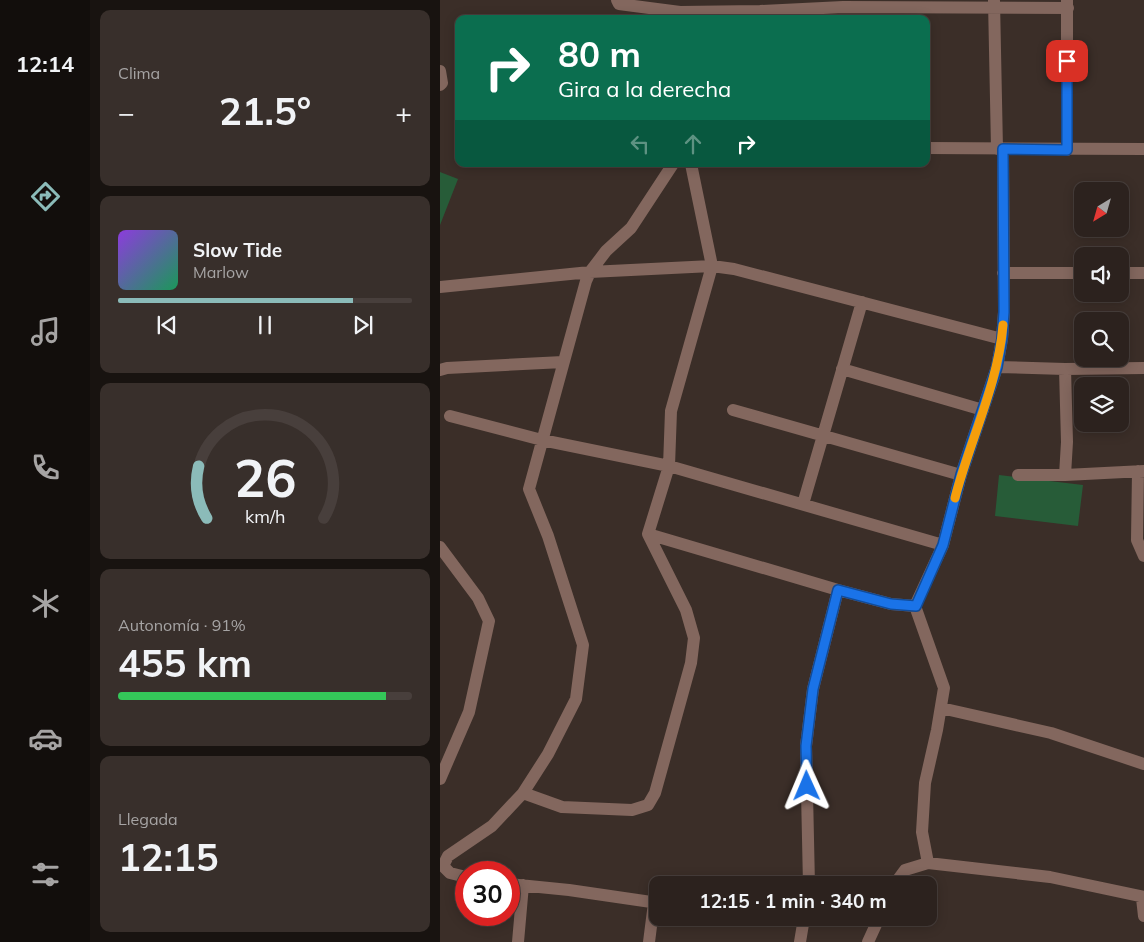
<!DOCTYPE html>
<html lang="es">
<head>
<meta charset="utf-8">
<style>
  :root { --surface:#2c221e; --page:#382f2b; --text:#f1f3f6; --muted:#a6a4a4; --line:#483f3c; --accent:#8bbbb9 }
  body { margin:0; font-family:Mulish,sans-serif; background:var(--page); color:var(--text); height:100vh; display:flex; flex-direction:column; font-size:19px; white-space:nowrap }
  * { box-sizing:border-box; margin:0 }
  p { font-size:16px; color:var(--muted) }
  .icon { flex:none; width:28px; height:28px; fill:none; stroke:currentColor; stroke-width:2; stroke-linecap:round; stroke-linejoin:round }
  .map { position:relative; flex:1; overflow:hidden }
  .panel { display:flex; flex-direction:column; gap:10px; padding:10px; background:#181310; width:350px }
  .panel>* { flex:none }
  .hud { position:absolute; left:15px; top:15px; width:475px; height:152px; border-radius:10px; box-shadow:0 2px 12px #0003,0 0 0 1px var(--line); background:#0b6e4f; color:#fff; overflow:hidden }
  .needle { width:32px; rotate:217deg }
  .tools { position:absolute; left:634px; top:182px; display:grid; gap:10px }
  .tools a { display:grid; place-items:center; width:55px; height:55px; border-radius:10px; background:var(--surface); box-shadow:0 2px 12px #0003,0 0 0 1px var(--line); font-size:25px }
  .speed { position:absolute; left:15px; top:861px; display:flex; gap:10px; font-size:25px; font-weight:700; text-align:center }
  .speed>* { display:grid; place-content:center; width:65px; height:65px; border-radius:50%; background:var(--surface); box-shadow:0 2px 12px #0003,0 0 0 1px var(--line); line-height:1 }
  .speed .limit { border:8px solid #d22; background:#fff; color:#111 }
  .pin { position:absolute; display:grid; place-items:center; width:42px; height:42px; color:#fff; margin:-21px; border-radius:10px; box-shadow:0 2px 8px #0006 }
  .me { position:absolute; width:55px; margin:-28px; rotate:359deg; stroke-linejoin:round; filter:drop-shadow(0 0 4px #0008) }
  .turn { display:flex; align-items:center; gap:18px; height:105px; padding:0 20px; font-size:22px }
  .turn .icon { width:65px; height:65px; stroke-width:2.5 }
  .turn b { display:block; font-size:35px; line-height:42px }
  .lanes { display:flex; align-items:center; height:48px; padding:0 20px; background:#0003; justify-content:center; gap:25px; direction:ltr }
  .lanes .off { opacity:.35 }
  .big { font-size:38px; font-weight:700; line-height:1.1 }
  .panel .tile { flex:1; display:flex; flex-direction:column; justify-content:center; gap:8px; min-width:0; padding:0 18px; border-radius:10px; background:var(--page) }
  .panel .dial { align-items:center; gap:0 }
  .dial svg { height:130px; overflow:visible; fill:none; stroke:var(--line); stroke-width:7; stroke-linecap:round; text-anchor:middle }
  .dial text { fill:var(--text); stroke:none }
  .song { display:flex; align-items:center; gap:15px }
  .cover { width:60px; height:60px; border-radius:8px; background:linear-gradient(135deg,hsl(270 70% 55%),hsl(150 70% 35%)) }
  .played { height:5px; border-radius:2px; background:linear-gradient(90deg,var(--accent) 80%,var(--line) 80%) }
  .keys { display:flex; justify-content:space-around; direction:ltr }
  .heat { display:flex; justify-content:space-between; align-items:center; font-size:28px; direction:ltr }
  .charge { height:8px; border-radius:4px; background:linear-gradient(90deg,#34c759 91%,var(--line) 0) }
  .trip { position:absolute; left:209px; top:876px; width:288px; height:50px; border-radius:10px; background:var(--surface); box-shadow:0 2px 12px #0003,0 0 0 1px var(--line); font-weight:700; line-height:50px; text-align:center }
  main { display:flex; flex:1; min-height:0 }
  .tab-bar { display:flex; flex-direction:column; width:90px; justify-content:space-around; align-items:center; background:#120e0c; color:var(--muted) }
  .tab-bar .icon { width:35px; height:35px }
  .tab-bar .selected { color:var(--accent) }
  .tab-bar b { font-size:22px; color:var(--text) }
  .map>svg:first-child { display:block }
  .green { fill:#275c38 }
  .lines { fill:none; stroke-linecap:round; stroke-linejoin:round }
  .minor { stroke:#83675e; stroke-width:12 }
  .route-casing { stroke:#114b97; stroke-width:12 }
  .route { stroke:#1a73e8; stroke-width:9 }
  .slow { stroke:#f59e0b; stroke-width:9 }
</style>
</head>
<body>
<main>
<nav class="tab-bar">
<b>12:14</b>
<svg class="icon selected" aria-label="directions" viewBox="0 0 24 24"><path d="M12 3l9 9-9 9-9-9zM9 14v-3h6M13 9l2 2-2 2"/></svg>
<svg class="icon" aria-label="music" viewBox="0 0 24 24"><path d="M9 18V5l10-2v13"/><circle cx="6" cy="18" r="3"/><circle cx="16" cy="16" r="3"/></svg>
<svg class="icon" aria-label="phone" viewBox="0 0 24 24"><path d="M5 4h4l2 5-3 2q2 4 5 5l2-3 5 2v4C11 20 4 13 5 4z"/></svg>
<svg class="icon" aria-label="climate" viewBox="0 0 24 24"><path d="M12 3v18M4 7l16 10M4 17L20 7"/></svg>
<svg class="icon" aria-label="car" viewBox="0 0 24 24"><path d="M5 17H2v-5l4-1 3-4h7l3 4 3 1v5h-3M9 17h6M6 11h13"/><circle cx="7" cy="17" r="2"/><circle cx="17" cy="17" r="2"/></svg>
<svg class="icon" aria-label="filters" viewBox="0 0 24 24"><path d="M4 7h16M4 17h16"/><circle cx="9" cy="7" r="2"/><circle cx="15" cy="17" r="2"/></svg>
</nav>
<section class="panel">
<div class="tile"><p>Clima</p>
<div class="heat"><a>−</a><b class="big">21.5°</b><a>+</a></div>
</div>
<div class="tile">
<div class="song"><i class="cover"></i><div><b>Slow Tide</b><p>Marlow</p></div></div>
<div class="played"></div>
<div class="keys"><svg class="icon" aria-label="previous" viewBox="0 0 24 24"><path d="M18 5L8 12l10 7zM5 5v14"/></svg><svg class="icon" aria-label="pause" viewBox="0 0 24 24"><path d="M8 5v14M16 5v14"/></svg><svg class="icon" aria-label="next" viewBox="0 0 24 24"><path d="M6 5l10 7-10 7zM19 5v14"/></svg></div>
</div>
<div class="tile dial"><svg viewBox="0 0 100 80">
<path d="M14 69A42 42 0 1 1 86 69"/>
<path d="M14 69A42 42 0 0 1 9 37" stroke="#8bbbb9"/>
<text x="50" y="56" font-size="32" font-weight="700">26</text>
<text x="50" y="72" font-size="11">km/h</text>
</svg></div>
<div class="tile"><p>Autonomía · 91%</p><b class="big">455 km</b><div class="charge"></div></div>
<div class="tile"><p>Llegada</p><b class="big">12:15</b></div>
</section>
<div class="map">
<svg width="704" height="942" viewBox="0 0 704 942">
  <rect width="100%" height="100%" fill="#3b2e28"/>
  <!-- green -->
  <path class="green" d="M0,172L18,179L0,225Z
    M559,475L643,485L638,526L555,516Z"/>
  <g class="lines">
    <!-- minor -->
    <path class="minor" d="M177,0L179,4L240,12L320,11L403,7L628,8
      M554,1L557,149
      M0,71L2,83L0,85
      M486,148L704,149
      M627,150V0
      M563,273H642
      M680,273H704
      M0,287L150,272L272,266L294,269L562,339
      M557,367L625,369L704,368
      M402,369L543,410
      M0,370L7,368L123,362
      M293,410L521,475
      M10,416L102,440L229,466L503,545
      M698,471L697,540L704,556
      M578,475H625L704,471
      M625,475L627,442L625,369
      M363,504L422,302
      M208,534L398,590L451,604L475,606
      M0,547L38,598L49,621L29,712L0,779
      M501,708L611,733L704,764
      M83,793L108,754L136,699L143,645L108,536L89,489L146,281L150,272L166,251L191,228L233,164
      M488,863L482,832L485,783L497,730L504,688L475,606L503,545L521,475L557,367L562,339L564,312L563,149
      M26,877L10,873L3,866L8,856L52,826L83,793L122,807L192,810L208,805L215,793L251,663L254,638L246,610L208,534L229,466L231,411L272,266L251,164
      M69,884L129,890L218,903
      M369,885L366,746L373,689L398,590
      M454,885L465,870L488,863L610,877L704,897
      M702,898L704,916
      M341,918L364,919
      M78,942L83,885
      M209,942L214,903
      M360,942L364,918
      M428,942L439,918"/>
  </g>
  <g class="lines">
    <!-- route casing -->
    <g class="route-casing">
      <path id="route" d="M367,786L366,746L373,689L398,590L451,604L476,606L503,545L521,475L557,367L562,339L564,312L563,149L627,150V61"/>
    </g>
    <!-- route -->
    <use href="#route" class="route"/>
    <!-- slow -->
    <path class="slow" d="M515,498C530,440 558,385 563,325"/>
  </g>
</svg>
<div class="tools">
<a><svg class="needle" viewBox="-14 -14 28 28"><path d="M0-13l5 13h-10z" fill="#e53935"/><path d="M0 13l5-13h-10z" fill="#a6a4a4"/></svg></a>
<a><svg class="icon" aria-label="sound" viewBox="0 0 24 24"><path d="M4 9h4l5-4v14l-5-4H4zM17 9q2 3 0 6"/></svg></a>
<a><svg class="icon" aria-label="search" viewBox="0 0 24 24"><circle cx="10" cy="10" r="6"/><path d="M15 15l6 6"/></svg></a>
<a><svg class="icon" aria-label="layers" viewBox="0 0 24 24"><path d="M12 4l9 5-9 5-9-5zM3 14l9 5 9-5"/></svg></a>
</div>
<div class="speed"><div class="limit">30</div></div>
<div class="pin" style="left:627px;top:61px;background:#d93025"><svg class="icon" aria-label="arrive" viewBox="0 0 24 24"><path d="M6 21V4h12l-3 4 3 4H6"/></svg></div>
<svg class="me" style="left:367px;top:786px" viewBox="-20 -20 40 40"><path d="M0-17L14 15 0 8-14 15z" fill="#1a73e8" stroke="#fff" stroke-width="4"/></svg>
<div class="trip">12:15 · 1 min · 340 m</div>
<div class="hud">
<div class="turn"><svg class="icon" aria-label="right" viewBox="0 0 24 24"><path d="M7 20v-9h11M14 6l5 5-5 5"/></svg><div><b>80 m</b>Gira a la derecha</div></div>
<div class="lanes"><svg class="icon off" aria-label="left" viewBox="0 0 24 24"><path d="M17 20v-9H6M10 6l-5 5 5 5"/></svg><svg class="icon off" aria-label="ahead" viewBox="0 0 24 24"><path d="M12 20V5M6 11l6-6 6 6"/></svg><svg class="icon" aria-label="right" viewBox="0 0 24 24"><path d="M7 20v-9h11M14 6l5 5-5 5"/></svg></div>
</div>
</div>
</main>
</body>
</html>
